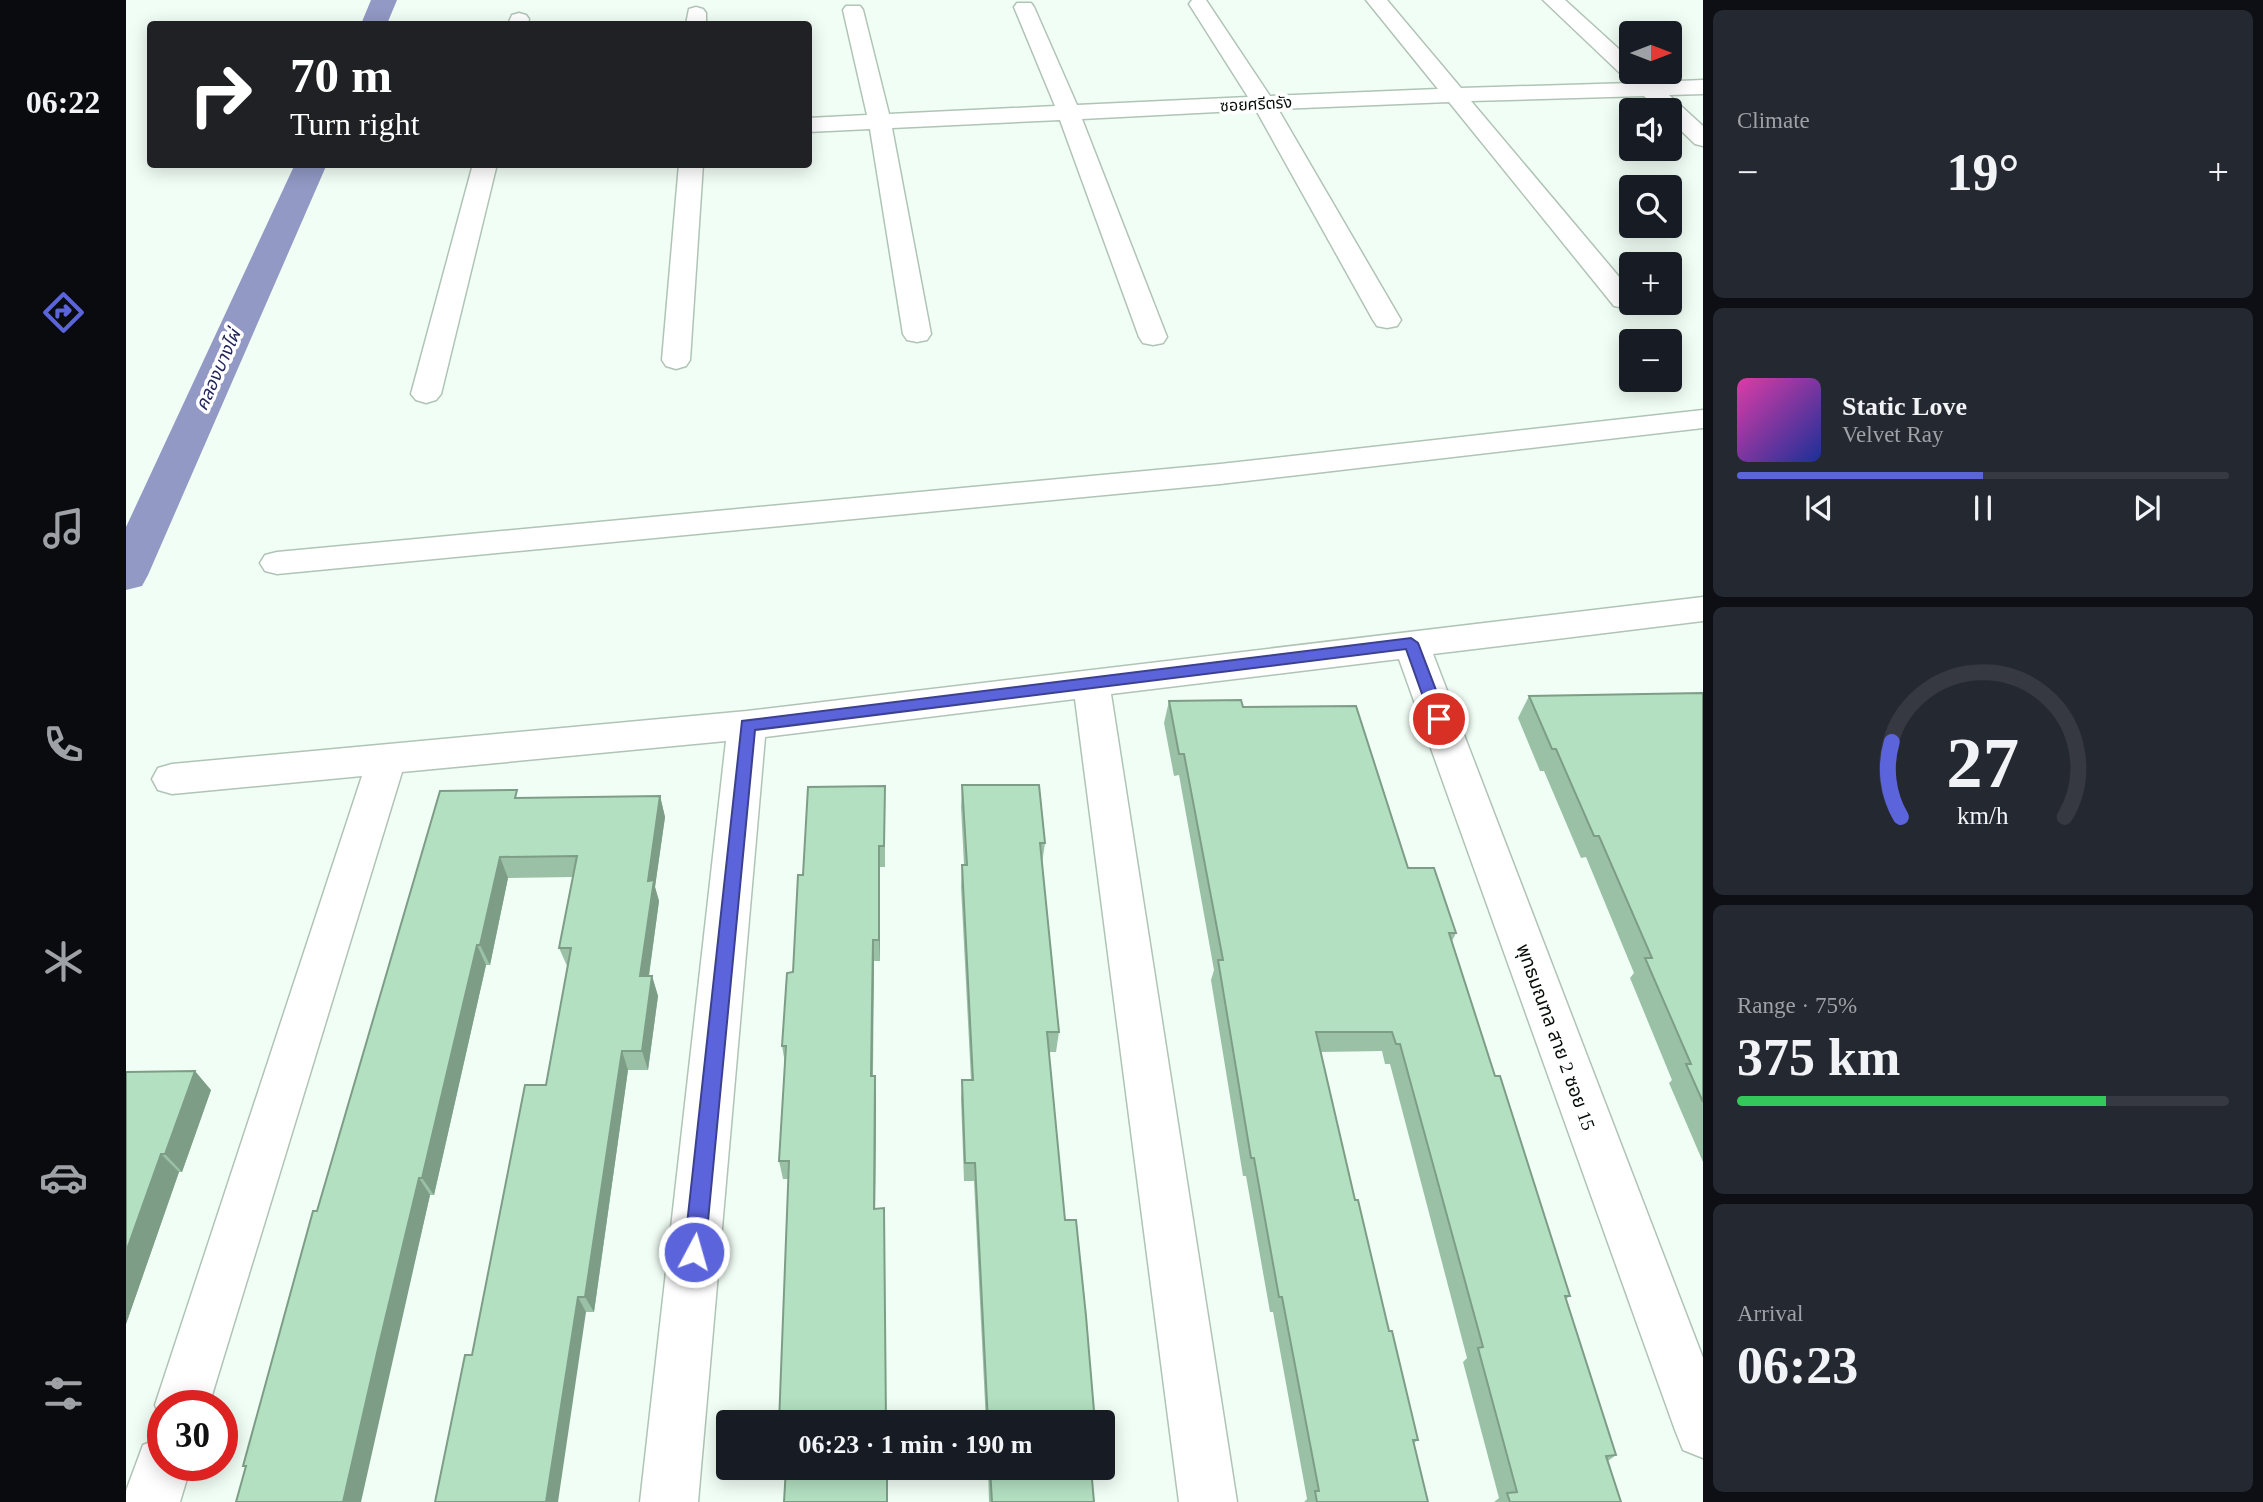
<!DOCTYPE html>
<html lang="en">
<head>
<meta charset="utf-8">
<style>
  :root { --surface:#171b24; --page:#242831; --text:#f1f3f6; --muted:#9ea1a6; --line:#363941; --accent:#5c64dc }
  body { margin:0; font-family:"Times New Roman","Noto Sans Thai",serif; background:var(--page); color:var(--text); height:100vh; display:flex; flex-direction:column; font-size:26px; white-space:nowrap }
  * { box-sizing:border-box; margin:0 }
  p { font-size:23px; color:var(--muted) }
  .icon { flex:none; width:38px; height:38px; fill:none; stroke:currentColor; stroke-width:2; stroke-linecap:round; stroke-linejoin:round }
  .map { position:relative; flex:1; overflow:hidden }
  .sheet { display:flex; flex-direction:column; gap:10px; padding:10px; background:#0d0f14; width:560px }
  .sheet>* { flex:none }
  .guide { position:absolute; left:21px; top:21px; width:665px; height:147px; border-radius:7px; box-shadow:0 4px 18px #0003; background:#202124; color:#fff; overflow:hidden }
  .needle { width:46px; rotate:90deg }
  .fabs { position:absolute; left:1493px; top:21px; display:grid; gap:14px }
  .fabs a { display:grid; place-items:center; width:63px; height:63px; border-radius:7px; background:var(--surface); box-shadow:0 4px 18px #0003; font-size:35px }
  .speed { position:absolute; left:21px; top:1390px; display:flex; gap:14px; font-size:35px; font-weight:700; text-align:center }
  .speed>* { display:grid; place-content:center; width:91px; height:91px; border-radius:50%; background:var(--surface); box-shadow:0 4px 18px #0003; line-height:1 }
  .speed .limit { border:10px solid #d22; background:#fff; color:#111 }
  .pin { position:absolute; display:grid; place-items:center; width:60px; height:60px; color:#fff; margin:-30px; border:4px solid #fff; border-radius:50%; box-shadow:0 2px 7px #0007 }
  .me { position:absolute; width:77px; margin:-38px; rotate:6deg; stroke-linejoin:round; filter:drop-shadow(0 0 5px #0008) }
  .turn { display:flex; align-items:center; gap:24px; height:147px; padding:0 28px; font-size:32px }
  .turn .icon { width:91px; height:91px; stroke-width:2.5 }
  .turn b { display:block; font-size:49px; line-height:60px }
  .big { font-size:52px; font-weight:800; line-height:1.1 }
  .sheet .tile { flex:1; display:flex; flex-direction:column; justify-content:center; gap:10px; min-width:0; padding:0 24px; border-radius:10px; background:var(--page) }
  .sheet .dial { align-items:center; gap:0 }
  .dial svg { height:182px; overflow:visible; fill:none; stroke:var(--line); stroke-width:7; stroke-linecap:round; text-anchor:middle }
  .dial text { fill:var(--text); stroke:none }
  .song { display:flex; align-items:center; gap:21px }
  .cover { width:84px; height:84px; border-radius:10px; background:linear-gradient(135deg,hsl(320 70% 55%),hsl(230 70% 35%)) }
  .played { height:7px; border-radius:4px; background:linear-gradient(90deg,var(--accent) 50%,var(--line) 50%) }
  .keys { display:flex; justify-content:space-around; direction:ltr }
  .heat { display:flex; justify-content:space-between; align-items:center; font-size:38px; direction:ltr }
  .charge { height:10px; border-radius:5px; background:linear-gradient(90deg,#34c759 75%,var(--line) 0) }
  .trip { position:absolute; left:590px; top:1410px; width:399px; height:70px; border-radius:7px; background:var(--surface); box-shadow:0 4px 18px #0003; font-weight:800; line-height:70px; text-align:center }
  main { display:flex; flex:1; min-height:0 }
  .tabs { display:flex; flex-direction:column; width:126px; justify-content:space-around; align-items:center; background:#090b0e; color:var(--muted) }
  .tabs .icon { width:49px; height:49px }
  .tabs .current { color:var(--accent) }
  .tabs b { font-size:32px; color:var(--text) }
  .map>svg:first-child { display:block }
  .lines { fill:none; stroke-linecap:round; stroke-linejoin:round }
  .canal { fill:#9199c4; fill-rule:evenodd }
  .street-casing { stroke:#b0c4b6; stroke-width:3 }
  .street { fill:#fff; fill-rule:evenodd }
  .wall { fill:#9ac1a6 }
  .shaded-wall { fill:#7d9d87 }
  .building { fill:#b3e0c1; stroke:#7d9d87; stroke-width:2 }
  .route { fill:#5c64dc; stroke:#3c418f; stroke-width:2 }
  .labels { text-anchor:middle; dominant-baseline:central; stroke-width:7; stroke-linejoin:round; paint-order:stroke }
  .far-street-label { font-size:16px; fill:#070e09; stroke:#fff }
  .far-water-label { font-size:18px; font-style:italic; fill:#212559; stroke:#fff }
  .street-label { font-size:19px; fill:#070e09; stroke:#fff }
</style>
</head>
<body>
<main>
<nav class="tabs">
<b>06:22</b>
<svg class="icon current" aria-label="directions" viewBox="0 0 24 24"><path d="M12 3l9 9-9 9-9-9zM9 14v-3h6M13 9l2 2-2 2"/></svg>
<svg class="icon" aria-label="music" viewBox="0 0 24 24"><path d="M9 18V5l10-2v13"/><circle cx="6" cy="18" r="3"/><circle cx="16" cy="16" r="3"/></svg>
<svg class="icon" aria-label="phone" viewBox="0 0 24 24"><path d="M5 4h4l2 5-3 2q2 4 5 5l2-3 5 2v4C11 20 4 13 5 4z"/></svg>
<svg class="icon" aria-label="climate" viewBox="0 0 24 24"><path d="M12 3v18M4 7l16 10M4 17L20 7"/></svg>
<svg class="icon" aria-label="car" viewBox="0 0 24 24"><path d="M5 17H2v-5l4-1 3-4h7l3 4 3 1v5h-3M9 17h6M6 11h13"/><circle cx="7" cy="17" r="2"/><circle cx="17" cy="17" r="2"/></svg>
<svg class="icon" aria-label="filters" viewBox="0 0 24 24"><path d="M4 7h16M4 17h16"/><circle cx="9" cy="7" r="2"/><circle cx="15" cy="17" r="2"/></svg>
</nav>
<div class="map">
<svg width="1577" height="1502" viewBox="0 0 1577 1502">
  <rect width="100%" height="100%" fill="#f1fef5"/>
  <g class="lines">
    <!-- canal -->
    <path class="canal" d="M245,0H271L261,24H235Z
      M169,164H201L22,575L16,586L0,590V527Z"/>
    <!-- street casing -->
    <g class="street-casing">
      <path id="street" d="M1066,0H1080L1144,96L1312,89L1240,0H1261L1335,88L1505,83L1507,77L1497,76L1417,0H1439L1505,60V72H1515L1513,75L1523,76L1529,82L1577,80V94L1543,95L1577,126V146L1569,144L1544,120V110H1533L1518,96L1345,101L1505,291V303H1510L1498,308L1488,306L1323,102L1152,109L1275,320L1271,326L1261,328L1251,326L1247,320L1130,110L956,119L1041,337L1037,343L1027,345L1017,343L1013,337L934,120L766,128L805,334L801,340L791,342L781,340L777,334L744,129L682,132V118L741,115L717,10L720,6H734L737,10L763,114L929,106L888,7L891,3H905L908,7L951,105L1122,97L1063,4Z
        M570,7L577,9L580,13V24H560L563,9Z
        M393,13L400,15L403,19L402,24H382L386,15Z
        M347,164H371L315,394L310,400L300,403L290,400L285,394Z
        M553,164H577L564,360L560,366L550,369L540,366L536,360Z
        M1577,410V428L1094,484L151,574L139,571L134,563L139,555L151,552L1094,464Z
        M1577,597V621L1307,654L1577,1358V1458L1557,1450L1549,1430L1273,659L985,694L1111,1502H1053L949,699L639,737L572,1502H514L600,741L276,772L83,1405H37V1424L29,1405L236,776L46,794L32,790L26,779L32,768L46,764L621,711Z
        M37,1437V1465H65L54,1502H0V1491L17,1445Z"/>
    </g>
    <!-- street -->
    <use href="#street" class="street"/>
  </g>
  <!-- wall -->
  <path class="wall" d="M1577,693V1162L1543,1083L1546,1080L1504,978L1508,973L1460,857L1455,858L1418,771H1414L1392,718L1403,696Z
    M1043,701L1117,707L1282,868L1330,933L1326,941L1369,1076L1444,1296L1440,1299L1490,1455L1482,1461L1495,1502H1368L1373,1498L1337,1362L1341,1358L1264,1064H1259L1256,1051L1195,1052L1229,1200L1292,1440L1288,1443L1302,1502H1178L1181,1499L1147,1312H1144L1120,1176H1117L1085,980L1088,970L1053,775L1048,776L1038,723Z
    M836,785L919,843L916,864L933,1032L930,1052H923L939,1220L969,1423H860L848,1181H838L835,1099L836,1080H845L835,887L836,865H838L835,807Z
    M534,796L539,817L529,887L533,901L523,976H526L532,996L522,1070H502L468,1312H460L346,1355L420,1085L442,968L433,948L447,877L382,878L364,965H360L308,1195H304L264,1368L120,1468L117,1466L191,1211L393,798Z
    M759,808V867H754V961H748L747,1076L750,1095L749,1209L758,1208L759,1225L663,1179H657L653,1161L659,1063L656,1046L667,972L677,875Z
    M0,1072L85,1090L56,1172H53L0,1324Z
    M652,1468H761L655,1479Z
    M862,1468H965L968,1502H863Z"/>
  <!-- shaded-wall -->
  <path class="shaded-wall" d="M534,796L539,817L529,887L533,901L520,996L514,976L522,881Z
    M753,846L754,867V961L753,940Z
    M374,857L382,878L364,965L354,945Z
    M747,940L748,961L746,1095L745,1076Z
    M351,945L360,965L308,1195L296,1178Z
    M526,976L532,996L522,1070L516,1051Z
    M496,1051L502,1070L468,1312L459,1297Z
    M69,1071L85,1090L56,1172L39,1154Z
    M749,1076L750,1095L749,1226L748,1209Z
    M35,1154L53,1172L0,1324V1252Z
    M293,1178L304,1195L235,1502H217L251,1353Z
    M452,1297L460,1312L432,1502H420Z"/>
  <!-- building -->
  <path class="building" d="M1577,693V1102L1560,1064H1565L1519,958H1526L1473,836H1468L1430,749H1426L1403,696Z
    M1115,700L1117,707L1230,706L1282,868H1308L1330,933H1323L1369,1076H1374L1444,1296H1439L1490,1455L1480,1456L1495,1502H1384L1381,1493L1391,1492L1352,1348L1357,1347L1274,1044H1270L1266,1032H1190L1229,1200H1232L1263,1331H1266L1292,1440H1287L1302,1502H1191L1189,1491H1193L1156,1297H1153L1128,1158H1125L1092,960H1097L1058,754H1053L1043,701Z
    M836,785H913L919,843H914L933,1032H921L939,1220H950L960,1316L969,1423H862L849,1163H839L836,1080H847L836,865H841Z
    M759,786L758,846H753V940H747L745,1076H749L748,1209L758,1208L760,1423H653L663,1161H653L660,1046H656L661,973L667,972L672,875H677L682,787Z
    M391,790L389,798L534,796L522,881L528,880L514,976H526L516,1051H496L459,1297H452L420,1502H309L339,1355H346L399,1085H420L445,948H433L451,856L374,857L354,945H351L296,1178H293L251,1353L217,1502H110L120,1466H117L187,1211H191L314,791Z
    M69,1071L39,1154H35L0,1252V1072Z
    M660,1468H761V1502H658Z
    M864,1468H965L968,1502H866Z"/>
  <!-- route -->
  <path class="route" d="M1285,638L1292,643L1321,719L1319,723H1308L1305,719L1280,649L629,730L579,1252L576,1260L568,1263L561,1260L558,1252L616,721Z"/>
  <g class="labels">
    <!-- far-street labels -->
    <g class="far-street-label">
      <text transform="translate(1130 104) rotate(-3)">ซอยศรีตรัง</text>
    </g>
    <!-- far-water labels -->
    <g class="far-water-label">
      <text transform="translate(92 370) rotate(-66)">คลองบางไผ่</text>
    </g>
    <!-- street labels -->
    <g class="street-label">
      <text transform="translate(1430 1037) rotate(70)">พุทธมณฑล สาย 2 ซอย 15</text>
    </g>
  </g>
</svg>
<div class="fabs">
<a><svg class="needle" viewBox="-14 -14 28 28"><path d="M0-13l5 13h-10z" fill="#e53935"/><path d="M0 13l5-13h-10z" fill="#9ea1a6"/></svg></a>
<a><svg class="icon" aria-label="sound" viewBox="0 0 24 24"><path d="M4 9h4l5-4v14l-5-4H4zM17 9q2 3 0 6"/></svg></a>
<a><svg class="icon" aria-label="search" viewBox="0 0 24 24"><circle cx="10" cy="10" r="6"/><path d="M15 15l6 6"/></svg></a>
<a>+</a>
<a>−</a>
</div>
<div class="speed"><div class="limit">30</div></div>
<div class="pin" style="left:1313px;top:719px;background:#d93025"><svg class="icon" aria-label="arrive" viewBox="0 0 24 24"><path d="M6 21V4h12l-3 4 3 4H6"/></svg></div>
<svg class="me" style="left:568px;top:1252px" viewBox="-20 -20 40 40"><circle r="17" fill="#5c64dc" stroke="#fff" stroke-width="3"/><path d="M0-11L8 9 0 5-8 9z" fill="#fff"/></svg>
<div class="trip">06:23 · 1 min · 190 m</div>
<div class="guide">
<div class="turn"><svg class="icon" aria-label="right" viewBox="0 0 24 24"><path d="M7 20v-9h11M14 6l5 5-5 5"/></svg><div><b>70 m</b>Turn right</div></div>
</div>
</div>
<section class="sheet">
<div class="tile"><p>Climate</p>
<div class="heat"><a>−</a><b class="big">19°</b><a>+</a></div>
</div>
<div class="tile">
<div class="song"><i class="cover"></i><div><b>Static Love</b><p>Velvet Ray</p></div></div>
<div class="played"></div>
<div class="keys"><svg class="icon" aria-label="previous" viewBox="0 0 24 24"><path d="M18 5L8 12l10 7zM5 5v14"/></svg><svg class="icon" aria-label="pause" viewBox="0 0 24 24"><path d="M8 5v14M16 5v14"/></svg><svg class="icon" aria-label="next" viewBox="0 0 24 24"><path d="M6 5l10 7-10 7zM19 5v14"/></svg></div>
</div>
<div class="tile dial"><svg viewBox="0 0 100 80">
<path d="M14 69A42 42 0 1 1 86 69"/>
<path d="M14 69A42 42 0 0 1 10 36" stroke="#5c64dc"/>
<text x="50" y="56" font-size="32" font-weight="700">27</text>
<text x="50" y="72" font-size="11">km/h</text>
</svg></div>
<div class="tile"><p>Range · 75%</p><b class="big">375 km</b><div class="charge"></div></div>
<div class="tile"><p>Arrival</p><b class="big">06:23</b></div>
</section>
</main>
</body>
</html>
